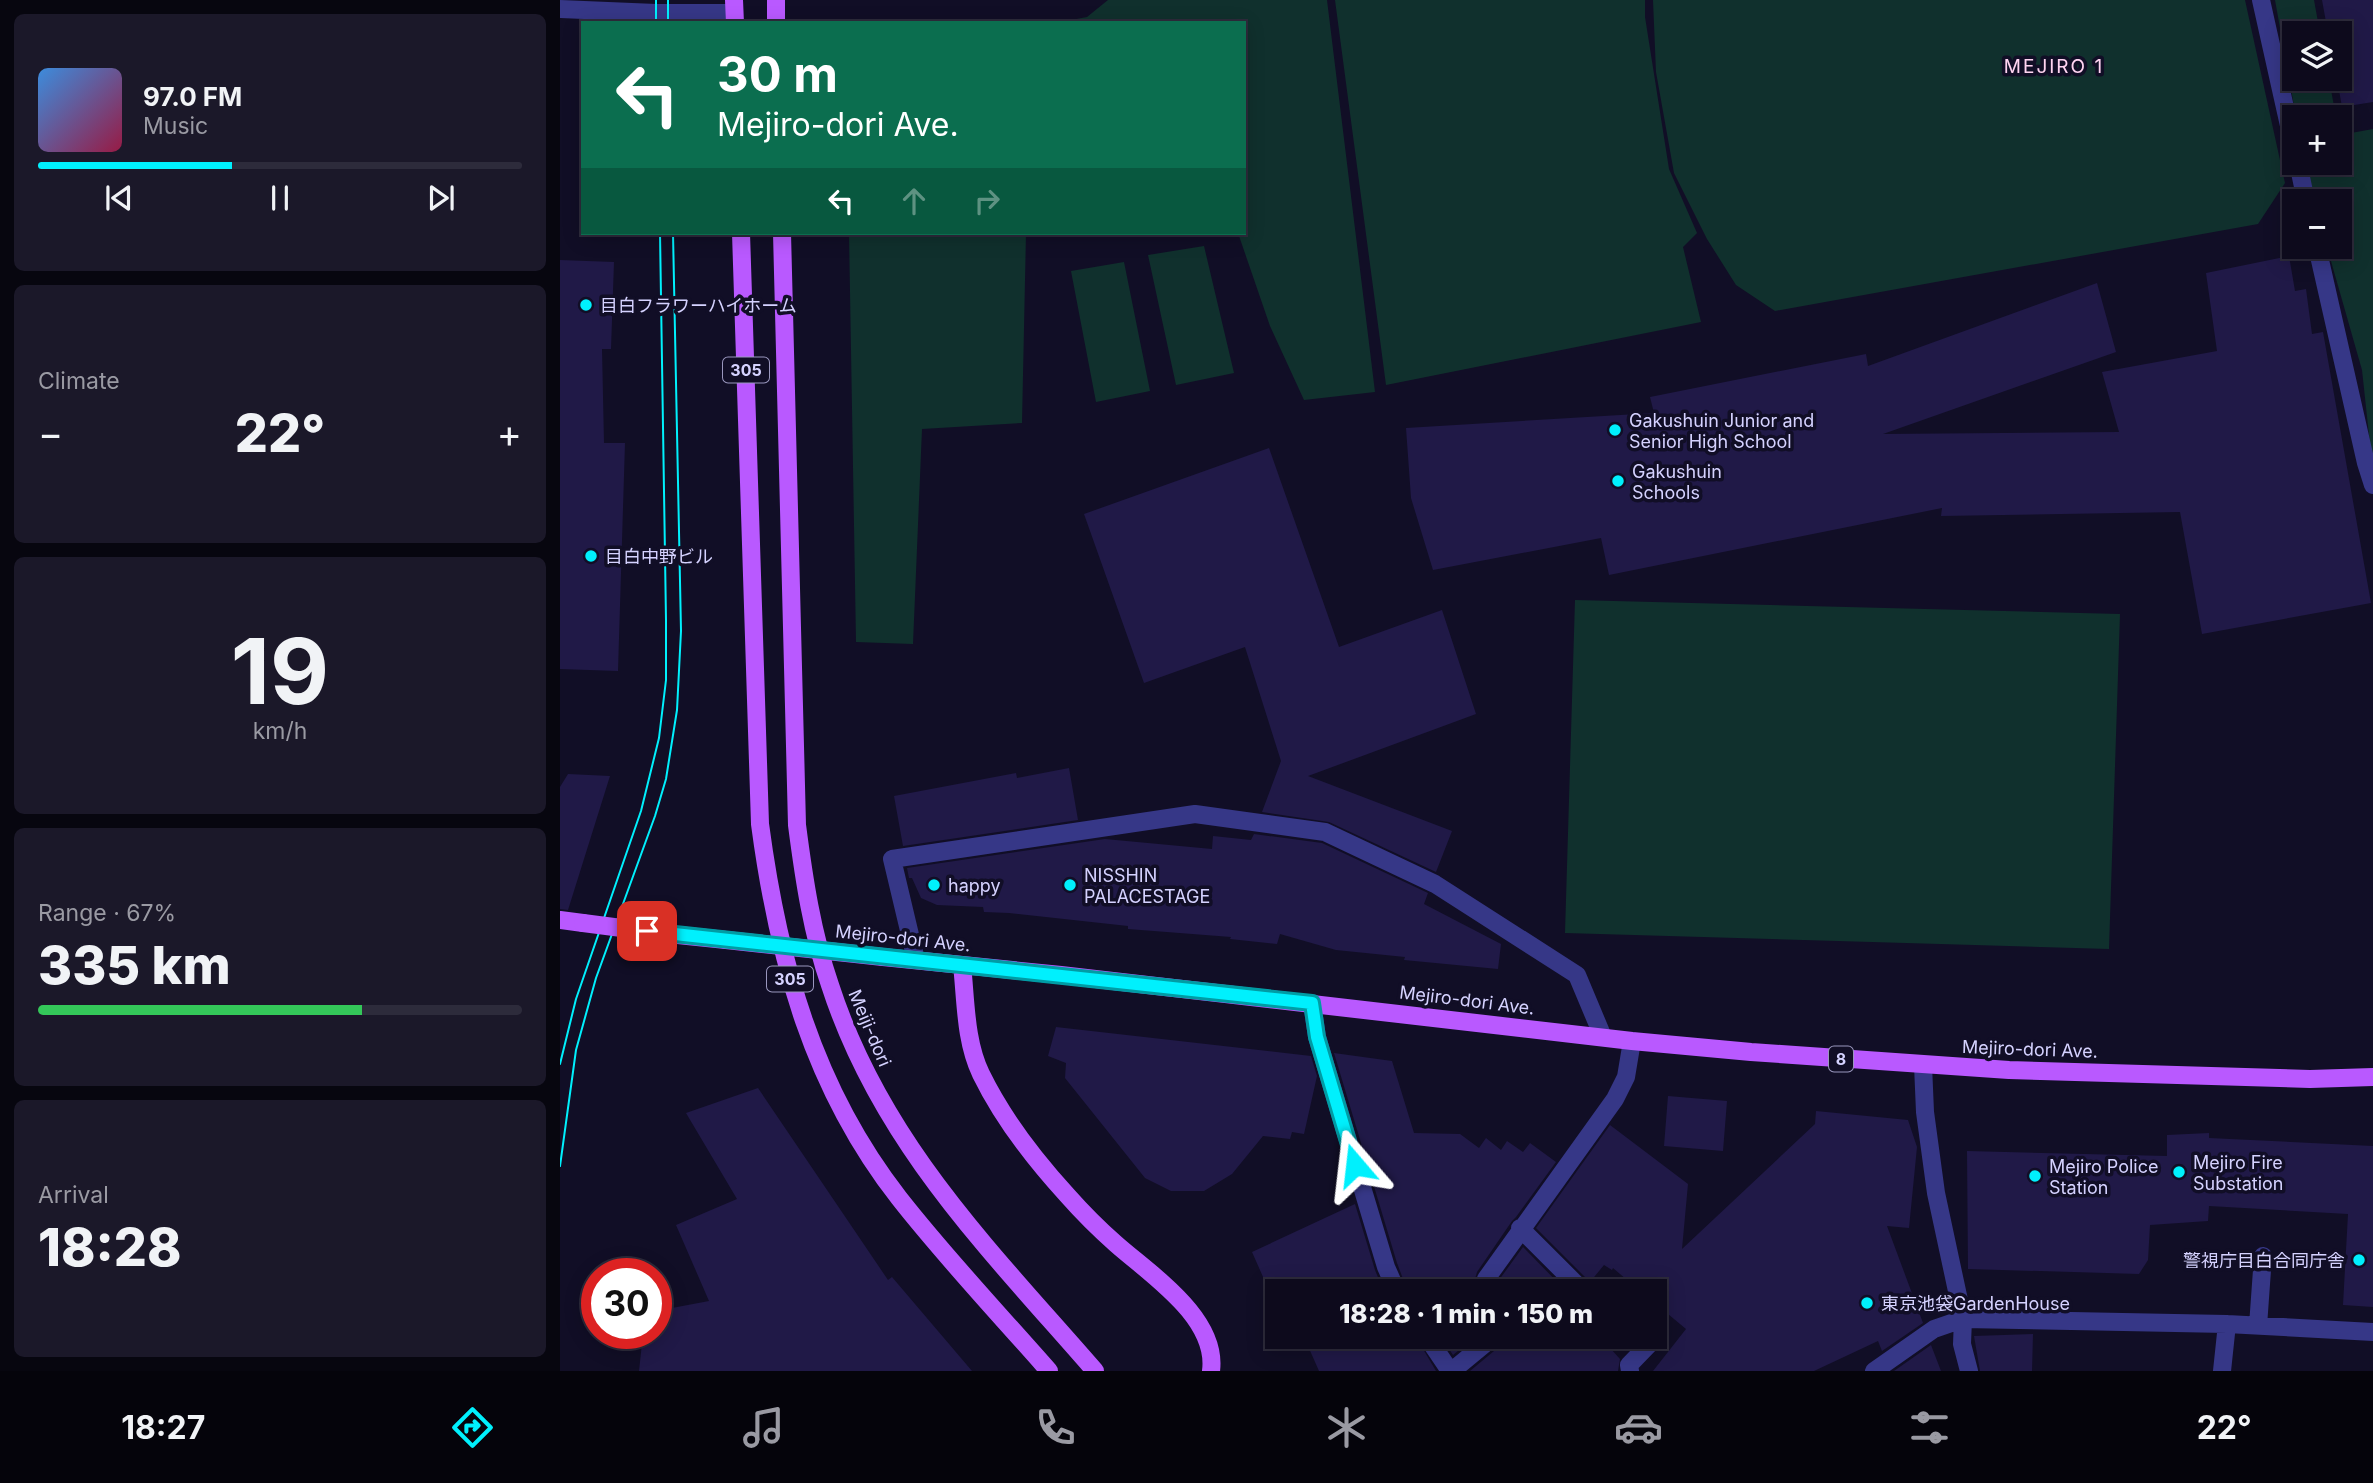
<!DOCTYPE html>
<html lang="en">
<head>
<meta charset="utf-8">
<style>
  :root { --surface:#0d0a1c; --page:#1b1829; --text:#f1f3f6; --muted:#9a9aa3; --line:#2d2b3b; --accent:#00f0fd }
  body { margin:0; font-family:Inter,"Noto Sans JP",sans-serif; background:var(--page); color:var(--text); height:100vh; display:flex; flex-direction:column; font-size:26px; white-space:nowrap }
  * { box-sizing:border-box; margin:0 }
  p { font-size:23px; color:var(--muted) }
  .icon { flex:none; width:38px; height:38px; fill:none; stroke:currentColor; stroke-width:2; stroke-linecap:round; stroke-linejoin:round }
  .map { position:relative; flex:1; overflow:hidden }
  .details { display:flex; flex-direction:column; gap:14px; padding:14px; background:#07060f; width:560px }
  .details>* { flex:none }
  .top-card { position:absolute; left:21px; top:21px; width:665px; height:214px; border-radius:0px; box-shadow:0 4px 18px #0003,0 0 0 2px var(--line); background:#0b6e4f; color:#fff; overflow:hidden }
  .fabs { position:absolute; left:1722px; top:21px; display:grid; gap:14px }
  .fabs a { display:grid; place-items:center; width:70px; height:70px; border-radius:0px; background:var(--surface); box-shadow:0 4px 18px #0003,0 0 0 2px var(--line); font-size:35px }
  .speed { position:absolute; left:21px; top:1258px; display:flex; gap:14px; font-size:35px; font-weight:700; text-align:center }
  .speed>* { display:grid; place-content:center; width:91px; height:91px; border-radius:50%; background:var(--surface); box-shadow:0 4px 18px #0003,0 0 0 2px var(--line); line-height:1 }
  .speed .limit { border:10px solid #d22; background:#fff; color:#111 }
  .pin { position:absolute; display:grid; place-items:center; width:60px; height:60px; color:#fff; margin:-30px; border-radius:14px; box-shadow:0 4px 10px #0006 }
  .me { position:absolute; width:77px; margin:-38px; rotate:343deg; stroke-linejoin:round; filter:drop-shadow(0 0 5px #0008) }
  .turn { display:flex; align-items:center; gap:24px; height:147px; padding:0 21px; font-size:32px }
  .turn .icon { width:91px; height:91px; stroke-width:2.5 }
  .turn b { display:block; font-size:49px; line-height:60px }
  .lanes { display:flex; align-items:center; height:66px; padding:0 21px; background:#0003; justify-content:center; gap:35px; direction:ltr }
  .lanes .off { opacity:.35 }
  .big { font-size:52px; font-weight:800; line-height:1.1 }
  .details .card { flex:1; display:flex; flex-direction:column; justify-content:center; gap:10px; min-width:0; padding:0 24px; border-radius:10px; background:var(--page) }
  .details .dial { align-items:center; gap:0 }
  .dial b { font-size:91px; line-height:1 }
  .song { display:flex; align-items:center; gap:21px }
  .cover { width:84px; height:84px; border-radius:10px; background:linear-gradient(135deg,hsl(210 70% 55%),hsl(340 70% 35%)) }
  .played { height:7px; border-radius:4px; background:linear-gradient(90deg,var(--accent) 40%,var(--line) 40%) }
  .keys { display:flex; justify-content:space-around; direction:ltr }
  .heat { display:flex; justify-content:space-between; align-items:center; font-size:38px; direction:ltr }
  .charge { height:10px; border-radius:5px; background:linear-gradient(90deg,#34c759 67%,var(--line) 0) }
  .trip { position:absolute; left:705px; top:1279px; width:402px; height:70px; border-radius:0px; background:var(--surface); box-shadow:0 4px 18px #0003,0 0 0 2px var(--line); font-weight:800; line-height:70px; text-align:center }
  .menu { display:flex; height:112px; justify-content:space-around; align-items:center; background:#05040b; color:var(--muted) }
  .menu .icon { width:49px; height:49px }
  .menu .current { color:var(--accent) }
  .menu b { font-size:32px; color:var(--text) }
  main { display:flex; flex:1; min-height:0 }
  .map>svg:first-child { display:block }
  .green { fill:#10302d }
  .building { fill:#201947 }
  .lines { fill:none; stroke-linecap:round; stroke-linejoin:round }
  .minor { stroke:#363787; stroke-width:18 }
  .major { stroke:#b959ff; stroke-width:18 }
  .tram { stroke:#00f0fd; stroke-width:2 }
  .major-bridge { stroke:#b959ff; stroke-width:18 }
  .route-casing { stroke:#009ca4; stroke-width:18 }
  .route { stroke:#00f0fd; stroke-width:12 }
  .poi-dot { fill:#00f0fd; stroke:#110e26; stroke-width:2.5 }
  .labels { text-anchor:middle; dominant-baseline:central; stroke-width:7; stroke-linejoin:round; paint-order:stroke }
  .shield { fill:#110e26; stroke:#9a97be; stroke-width:2 }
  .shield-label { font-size:16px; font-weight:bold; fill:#d5d2ff }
  .poi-label { font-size:18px; fill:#d5d2ff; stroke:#110e26; text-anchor:start }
  .street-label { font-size:18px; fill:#d5d2ff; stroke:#110e26 }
  .neighbourhood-label { font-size:19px; letter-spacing:2px; fill:#ffd4f1; stroke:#110e26 }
</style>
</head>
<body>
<main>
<section class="details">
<div class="card">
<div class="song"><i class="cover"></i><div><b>97.0 FM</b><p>Music</p></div></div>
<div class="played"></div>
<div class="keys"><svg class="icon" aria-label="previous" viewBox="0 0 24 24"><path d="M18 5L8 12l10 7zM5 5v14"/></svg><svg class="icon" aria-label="pause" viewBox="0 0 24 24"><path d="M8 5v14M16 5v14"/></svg><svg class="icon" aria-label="next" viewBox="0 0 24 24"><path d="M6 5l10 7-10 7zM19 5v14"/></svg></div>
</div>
<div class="card"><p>Climate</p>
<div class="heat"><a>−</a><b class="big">22°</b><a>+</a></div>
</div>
<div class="card dial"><b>19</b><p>km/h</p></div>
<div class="card"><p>Range · 67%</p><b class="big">335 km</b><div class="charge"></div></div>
<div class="card"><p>Arrival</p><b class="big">18:28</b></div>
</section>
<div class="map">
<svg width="1813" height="1371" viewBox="0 0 1813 1371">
  <rect width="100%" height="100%" fill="#110e26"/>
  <!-- green -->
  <path class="green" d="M548,0H767L815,392L744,400L710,326L678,233H684V23H495L527,17Z
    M775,0H1085V17L1109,169L1137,233L1123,247L1141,322L826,385Z
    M1093,0H1685L1725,183L1698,224L1215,311L1176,285L1147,239L1114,173L1096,72Z
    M1715,0H1754L1760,33H1734V79H1769L1776,117H1736Z
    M1813,129V472L1802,370L1767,247H1780V201H1754L1744,163H1780V135Z
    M289,233H466L462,423L362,429L353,644L296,642Z
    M644,246L674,373L616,385L588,255Z
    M564,262L590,391L536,402L511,271Z
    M1015,600L1560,614L1549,949L1005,933Z"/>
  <!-- building -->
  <path class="building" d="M1762,0H1813V102L1782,107L1777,79H1780V33H1768Z
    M1729,256L1735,291L1746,289L1752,334L1763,332L1811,603L1642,634L1620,512L1381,516L1382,508L1049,575L1041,538L873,570L851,498L846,428L1094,413L1090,397L1306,354L1308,366L1537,283L1556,352L1323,434L1559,432L1542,372L1657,351L1646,273Z
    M0,260L54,262L51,349H42L44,443H65L58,671L0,669Z
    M709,448L779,647L882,610L916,714L748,776L892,831L876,872L769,822L702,812L721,761L685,647L584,683L524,514Z
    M509,768L518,820L343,846L334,796L456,773L457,778Z
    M8,774L50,776L8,910L0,909V787Z
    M694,834L762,843L868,893L864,904L941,944L938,969L844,960L845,957L776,950L720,934L717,944L670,939L671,937L568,929V926L449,913L424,912L423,907L377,905L361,898L352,878H349L347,868L545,839L652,849L653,836L691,840Z
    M496,1027L751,1056L757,1076L744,1134L732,1132L730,1139L703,1136L672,1174L644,1191H611L585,1178L505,1078L506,1063L488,1056Z
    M774,1053L832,1061L854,1133L900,1134L919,1148L926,1138L941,1150L947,1141L963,1152L970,1143L996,1162L956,1217L952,1221L917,1272L915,1279L919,1292H848L837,1263Z
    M198,1088L328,1280L332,1277L412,1371H79L83,1334H96V1311L149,1301L116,1225L177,1199L126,1113Z
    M1108,1096L1167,1101L1163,1151L1104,1146Z
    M1256,1111L1348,1120L1357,1147L1349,1228L1327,1226L1363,1323L1322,1351L1318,1341L1254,1371H1093L1126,1329L1096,1304V1292H1081L1053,1268L1052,1270L1044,1265L1030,1282L976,1228L1050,1125L1128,1184L1122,1249L1255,1124Z
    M1649,1133V1138L1813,1146V1307L1783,1305L1788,1214L1649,1206L1648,1221L1590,1225L1588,1260L1579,1274L1408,1269L1407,1151L1607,1156V1135Z
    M795,1204L815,1270L824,1292H718V1303L715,1304L692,1252Z
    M963,1247L1007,1292H943L939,1280Z
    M1473,1334L1472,1371H1420L1414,1336Z
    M744,1337H856L876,1371H759Z
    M881,1337H915L893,1355Z
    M944,1337H1040L1060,1359L1058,1371H910L940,1346Z
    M1371,1345L1381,1371H1334Z"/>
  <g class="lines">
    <!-- minor -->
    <path class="minor" d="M1701,0L1734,148
      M0,9L96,13H174
      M1738,163L1746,201
      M1757,247L1806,463L1813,485
      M356,960L332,859L635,814L765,832L875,884L1017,975L1043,1037
      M752,1003L757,1037L826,1267L837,1292
      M1363,1065L1365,1112L1376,1193L1403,1319L1402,1344L1409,1371
      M960,1228L1024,1292
      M932,1292L926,1279L1055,1099L1066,1077L1072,1041
      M1698,1326L1703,1256
      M867,1337L890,1371
      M1070,1337L1083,1350
      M892,1371L933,1337
      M1070,1371L1069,1365L1100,1333
      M1314,1371L1374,1329L1403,1319L1667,1324L1813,1332
      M1662,1371L1667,1324"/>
    <!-- major -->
    <path class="major" d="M174,0L175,23
      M216,0V23
      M181,233L200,824C218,960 253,1088 339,1198C386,1258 439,1314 489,1371
      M222,233L237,825C244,879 252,933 270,985C321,1143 430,1250 535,1371
      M0,920L23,923
      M108,934L166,940
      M323,957L501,975L1072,1041L1191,1052L1449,1070L1750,1079L1813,1077
      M402,965C406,1001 405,1041 421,1074C442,1117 475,1160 507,1195C522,1212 539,1229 556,1244C591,1275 658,1318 651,1371"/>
    <!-- tram -->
    <path class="tram" d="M96,0V23
      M108,0V23
      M0,1064L16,999L81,811L99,738L106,680V620L100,233
      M0,1166L16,1050L36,978L95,816L106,779L117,710L121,631L113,233"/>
    <!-- major-bridge -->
    <path class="major-bridge" d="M23,923L108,934
      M166,940L323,957"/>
  </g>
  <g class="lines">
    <!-- route casing -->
    <g class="route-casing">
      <path id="route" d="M87,931L752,1003L757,1037L795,1165"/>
    </g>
    <!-- route -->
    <use href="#route" class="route"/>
  </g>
  <!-- markers -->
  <g class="poi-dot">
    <circle cx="26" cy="305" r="7"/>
    <circle cx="1055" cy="430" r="7"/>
    <circle cx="1058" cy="481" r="7"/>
    <circle cx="31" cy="556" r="7"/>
    <circle cx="374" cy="885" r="7"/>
    <circle cx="510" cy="885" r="7"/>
    <circle cx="1619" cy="1172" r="7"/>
    <circle cx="1475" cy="1176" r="7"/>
    <circle cx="1799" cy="1260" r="7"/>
    <circle cx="1307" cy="1303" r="7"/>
  </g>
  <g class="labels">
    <!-- shield labels -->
    <g class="shield">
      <rect x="163" y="357.5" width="46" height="25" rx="5"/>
      <rect x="207" y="966.5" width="46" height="25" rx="5"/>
      <rect x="1269" y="1046.5" width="24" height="25" rx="5"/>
    </g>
    <g class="shield-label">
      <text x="186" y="370">305</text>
      <text x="230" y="979">305</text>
      <text x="1281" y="1059">8</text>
    </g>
    <!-- poi labels -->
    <g class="poi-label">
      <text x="40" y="305">目白フラワーハイホーム</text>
      <text x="1069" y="420">Gakushuin Junior and<tspan x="1069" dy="21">Senior High School</tspan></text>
      <text x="1072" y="471">Gakushuin<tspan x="1072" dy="21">Schools</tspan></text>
      <text x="45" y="556">目白中野ビル</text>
      <text x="524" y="875">NISSHIN<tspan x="524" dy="21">PALACESTAGE</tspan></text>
      <text x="388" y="885">happy</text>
      <text x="1633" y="1162">Mejiro Fire<tspan x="1633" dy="21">Substation</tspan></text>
      <text x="1489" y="1166">Mejiro Police<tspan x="1489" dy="21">Station</tspan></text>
      <text x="1785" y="1260" text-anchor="end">警視庁目白合同庁舎</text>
      <text x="1321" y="1303">東京池袋GardenHouse</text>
    </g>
    <!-- street labels -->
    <g class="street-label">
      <text transform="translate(343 938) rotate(6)">Mejiro-dori Ave.</text>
      <text transform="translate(907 1000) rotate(7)">Mejiro-dori Ave.</text>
      <text transform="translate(310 1028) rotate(67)">Meiji-dori</text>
      <text transform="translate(1470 1049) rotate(2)">Mejiro-dori Ave.</text>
    </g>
    <!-- neighbourhood labels -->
    <g class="neighbourhood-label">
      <text x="1494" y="66">MEJIRO 1</text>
    </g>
  </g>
</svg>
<div class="fabs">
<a><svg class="icon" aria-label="layers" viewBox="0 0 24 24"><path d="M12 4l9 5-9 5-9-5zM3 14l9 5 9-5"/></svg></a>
<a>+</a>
<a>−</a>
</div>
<div class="speed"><div class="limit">30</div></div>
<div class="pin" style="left:87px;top:931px;background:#d93025"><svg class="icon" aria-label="arrive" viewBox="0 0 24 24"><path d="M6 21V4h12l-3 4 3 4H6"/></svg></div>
<svg class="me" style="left:795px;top:1165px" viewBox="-20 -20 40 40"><path d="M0-17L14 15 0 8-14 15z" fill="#00f0fd" stroke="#fff" stroke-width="4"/></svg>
<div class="trip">18:28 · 1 min · 150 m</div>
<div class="top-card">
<div class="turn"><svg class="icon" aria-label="left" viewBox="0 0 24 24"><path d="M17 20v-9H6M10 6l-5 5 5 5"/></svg><div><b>30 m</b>Mejiro-dori Ave.</div></div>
<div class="lanes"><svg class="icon" aria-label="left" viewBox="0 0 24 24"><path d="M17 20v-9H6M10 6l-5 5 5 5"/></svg><svg class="icon off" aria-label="ahead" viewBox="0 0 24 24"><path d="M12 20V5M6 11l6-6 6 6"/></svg><svg class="icon off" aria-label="right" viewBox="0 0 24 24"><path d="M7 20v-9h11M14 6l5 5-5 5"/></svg></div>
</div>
</div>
</main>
<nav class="menu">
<b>18:27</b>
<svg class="icon current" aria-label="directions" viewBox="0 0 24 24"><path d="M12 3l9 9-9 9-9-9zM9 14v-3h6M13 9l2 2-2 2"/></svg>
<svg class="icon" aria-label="music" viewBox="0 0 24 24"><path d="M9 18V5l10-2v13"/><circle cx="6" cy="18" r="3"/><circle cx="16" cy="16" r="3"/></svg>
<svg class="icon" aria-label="phone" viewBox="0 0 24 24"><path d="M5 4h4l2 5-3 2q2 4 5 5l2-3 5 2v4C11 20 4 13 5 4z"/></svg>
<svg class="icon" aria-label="climate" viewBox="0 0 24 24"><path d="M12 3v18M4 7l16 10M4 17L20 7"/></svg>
<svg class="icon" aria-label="car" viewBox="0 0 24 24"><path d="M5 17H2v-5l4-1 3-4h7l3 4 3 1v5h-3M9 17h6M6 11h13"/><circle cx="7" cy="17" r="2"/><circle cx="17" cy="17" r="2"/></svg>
<svg class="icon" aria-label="filters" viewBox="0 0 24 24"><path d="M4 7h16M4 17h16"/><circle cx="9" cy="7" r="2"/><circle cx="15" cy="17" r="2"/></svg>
<b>22°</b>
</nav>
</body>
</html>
